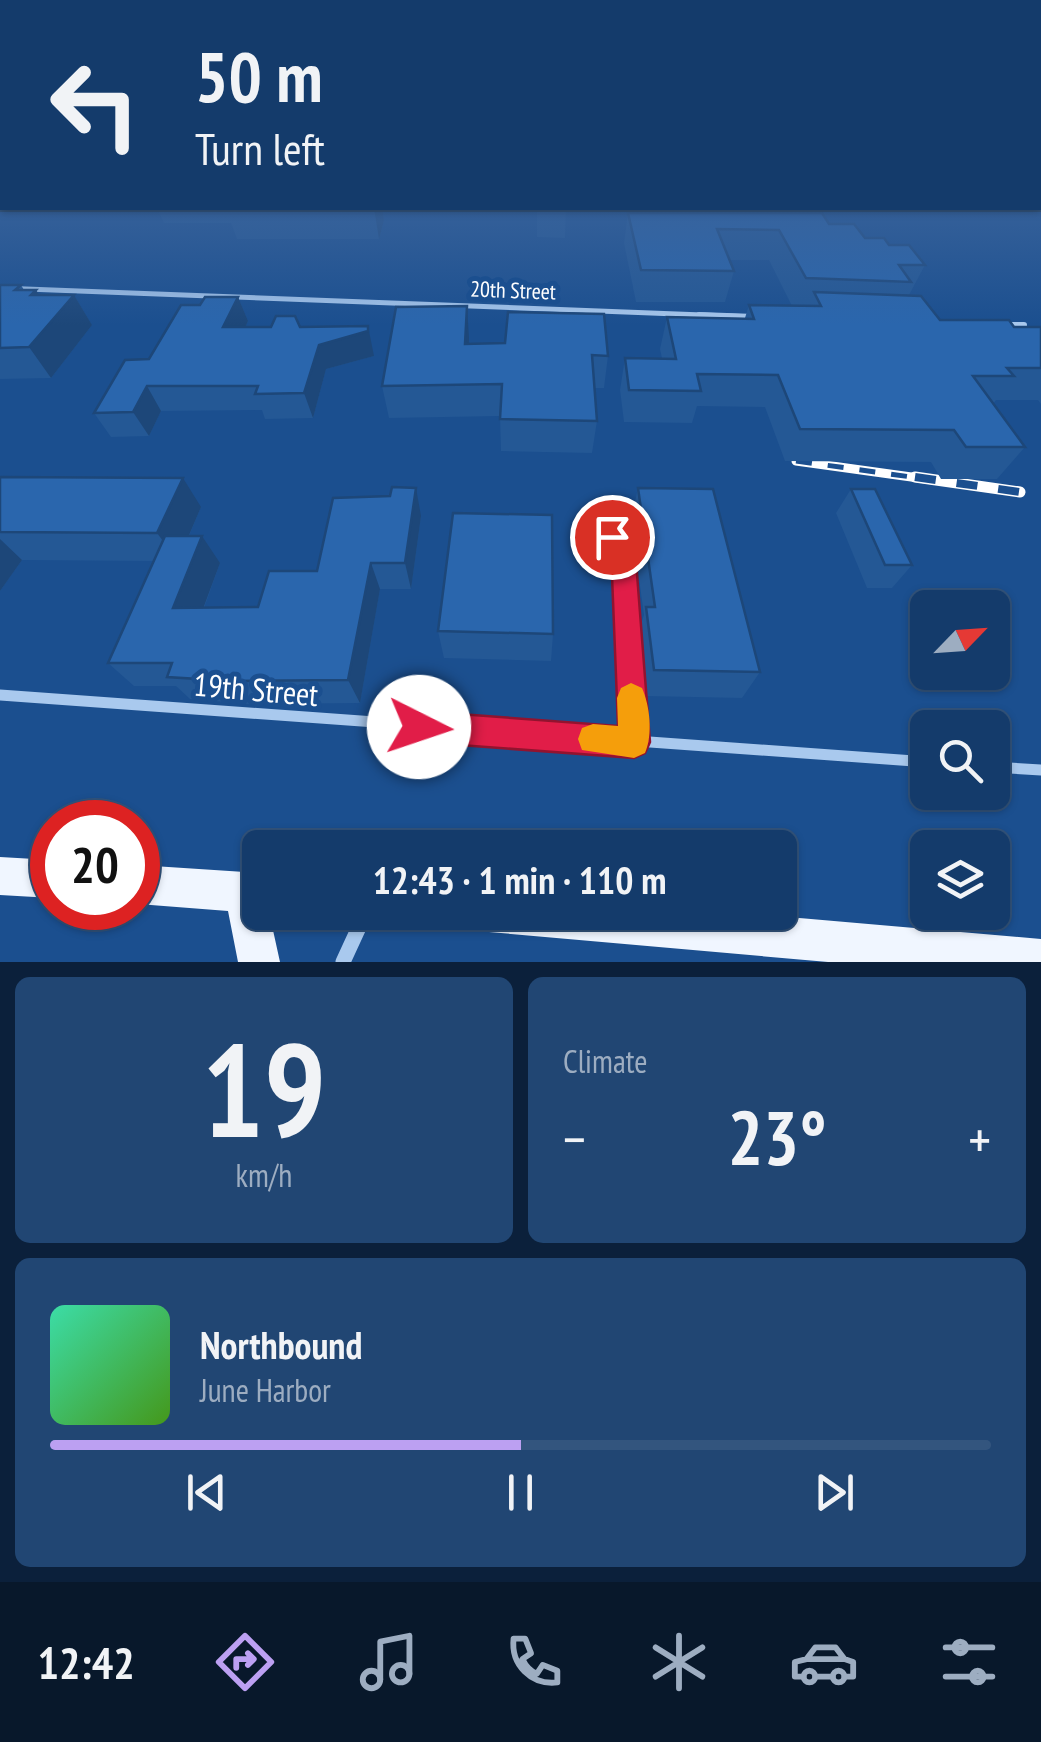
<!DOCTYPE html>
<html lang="en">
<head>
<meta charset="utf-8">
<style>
  :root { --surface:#143b6b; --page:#214673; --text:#f1f3f6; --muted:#9dadc1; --line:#33557e; --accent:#bca0f2 }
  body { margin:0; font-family:"PT Sans Narrow",sans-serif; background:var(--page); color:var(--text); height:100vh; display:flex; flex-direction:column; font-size:38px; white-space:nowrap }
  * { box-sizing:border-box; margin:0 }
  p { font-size:32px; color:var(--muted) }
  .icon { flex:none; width:55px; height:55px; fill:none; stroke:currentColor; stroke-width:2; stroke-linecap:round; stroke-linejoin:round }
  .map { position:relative; height:962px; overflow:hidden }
  .details { display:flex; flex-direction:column; gap:15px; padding:15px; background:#0b203b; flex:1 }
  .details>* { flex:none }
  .guide { position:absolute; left:0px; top:0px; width:1042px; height:210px; box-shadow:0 2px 8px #0004,0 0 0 2px var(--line); background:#143b6b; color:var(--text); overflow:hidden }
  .needle { width:65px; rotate:65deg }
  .tools { position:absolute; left:910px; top:590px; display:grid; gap:20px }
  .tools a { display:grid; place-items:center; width:100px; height:100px; border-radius:15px; background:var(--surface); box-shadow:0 2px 8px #0004,0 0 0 2px var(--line); font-size:50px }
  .speed { position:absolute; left:30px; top:800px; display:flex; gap:20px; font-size:50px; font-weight:700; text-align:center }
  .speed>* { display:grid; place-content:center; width:130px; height:130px; border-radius:50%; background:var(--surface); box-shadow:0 2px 8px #0004,0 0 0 2px var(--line); line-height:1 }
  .speed .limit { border:15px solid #d22; background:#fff; color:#111 }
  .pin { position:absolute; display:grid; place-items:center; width:85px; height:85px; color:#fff; margin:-42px; border:5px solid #fff; border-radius:50%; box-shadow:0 2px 10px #0007 }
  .me { position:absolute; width:110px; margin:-55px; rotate:94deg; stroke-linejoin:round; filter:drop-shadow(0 0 8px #0008) }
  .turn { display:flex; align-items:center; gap:35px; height:210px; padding:0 30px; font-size:45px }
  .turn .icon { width:130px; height:130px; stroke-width:2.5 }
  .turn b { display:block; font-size:70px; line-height:85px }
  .big { font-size:75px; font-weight:700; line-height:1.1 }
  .details .card { flex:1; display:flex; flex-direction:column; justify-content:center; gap:15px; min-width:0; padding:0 35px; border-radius:15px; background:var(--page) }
  .details .dial { align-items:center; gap:0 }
  .dial b { font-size:130px; line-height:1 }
  .song { display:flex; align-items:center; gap:30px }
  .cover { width:120px; height:120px; border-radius:15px; background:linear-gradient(135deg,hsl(160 70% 55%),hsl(100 70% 35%)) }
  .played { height:10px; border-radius:5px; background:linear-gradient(90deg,var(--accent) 50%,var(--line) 50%) }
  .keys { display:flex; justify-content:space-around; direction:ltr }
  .heat { display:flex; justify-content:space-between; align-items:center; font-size:55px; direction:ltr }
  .details .tiles { flex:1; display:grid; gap:15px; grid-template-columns:1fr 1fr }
  .card:last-child { grid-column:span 2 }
  .trip { position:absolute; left:242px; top:830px; width:555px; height:100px; border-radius:15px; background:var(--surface); box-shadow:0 2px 8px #0004,0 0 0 2px var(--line); font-weight:700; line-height:100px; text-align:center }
  .tabs { display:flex; height:160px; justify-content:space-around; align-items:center; background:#08182b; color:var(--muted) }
  .tabs .icon { width:70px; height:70px }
  .tabs .active { color:var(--accent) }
  .tabs b { font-size:45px; color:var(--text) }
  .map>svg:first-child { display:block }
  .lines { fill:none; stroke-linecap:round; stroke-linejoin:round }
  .lane-far3 { stroke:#a9c9ee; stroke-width:5 }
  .lane-far2 { stroke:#a9c9ee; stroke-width:6 }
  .lane-far1 { stroke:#a9c9ee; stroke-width:9 }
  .lane { stroke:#a9c9ee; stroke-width:11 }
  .street { stroke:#a9c9ee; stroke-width:15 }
  .primary { fill:#f0f6ff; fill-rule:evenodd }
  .rail-far1-casing { stroke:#fff; stroke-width:9 }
  .rail-casing { stroke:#fff; stroke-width:11 }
  .rail-far1 { stroke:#1b4f8f; stroke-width:5; stroke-dasharray:16; stroke-linecap:butt }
  .rail { stroke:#1b4f8f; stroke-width:8; stroke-dasharray:21; stroke-linecap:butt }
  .wall { fill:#245895 }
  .shaded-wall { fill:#1d4779 }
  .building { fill:#2a66ad; stroke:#1d4779; stroke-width:2.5 }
  .route { fill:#e11d48; stroke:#92132f; stroke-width:2.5 }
  .slow { fill:#f59e0b }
  .labels { text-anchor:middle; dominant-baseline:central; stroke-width:10; stroke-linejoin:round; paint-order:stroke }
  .far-street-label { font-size:22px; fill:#fff; stroke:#1b4f8f }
  .near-street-label { font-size:32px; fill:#fff; stroke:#1b4f8f }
</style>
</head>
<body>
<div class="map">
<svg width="1041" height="962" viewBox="0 0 1041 962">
  <rect width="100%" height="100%" fill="#1b4f8f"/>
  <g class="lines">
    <!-- lane-far3 -->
    <path class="lane-far3" d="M0,288L755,317"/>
    <!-- lane-far2 -->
    <path class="lane-far2" d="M699,315L755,317
      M1004,325H1024"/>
    <!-- lane-far1 -->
    <path class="lane-far1" d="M595,528L623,548L631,691"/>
    <!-- lane -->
    <path class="lane" d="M631,688L634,742
      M0,695L928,762
      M992,767L1041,770"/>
    <!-- street -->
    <path class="street" d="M343,962L366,912"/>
    <!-- primary -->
    <path class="primary" d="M0,857L52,860V898L0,895Z
      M138,865L260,873V912H269L280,962H238L228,911L138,904Z
      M469,912H729L1041,939V962H828L489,932L475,926Z"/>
    <!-- rail-far1 casing -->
    <g class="rail-far1-casing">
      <path id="rail-far1" d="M796,461L933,480"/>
    </g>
    <!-- rail casing -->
    <g class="rail-casing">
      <path id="rail" d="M915,477L1020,492"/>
    </g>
    <!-- rail-far1 -->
    <use href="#rail-far1" class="rail-far1"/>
    <!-- rail -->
    <use href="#rail" class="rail"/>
  </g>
  <!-- wall -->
  <path class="wall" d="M157,208H382L384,220L379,239H237L231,223H164Z
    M537,208H566L565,238L537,237Z
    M628,213L829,224L925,265L909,295L940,320L1014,327H1041V404L1038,400H996L993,404L1025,447L997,479H941L931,462L785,461L765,407L697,406L692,423L624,422L620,390L625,358H662L660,349L667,317L745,318L749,305L792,306L769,260H729L734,271L725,302H636L624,243Z
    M0,285H21L24,290L39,295H74L92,325L51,378L0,379Z
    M238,297L248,321L245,327H300L374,356L326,369L313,418L265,419L262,410L161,411L149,436L111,437L94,413L149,359L200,305Z
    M469,338V344L608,356L604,388H594L597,421L592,453L501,451L500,416L389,418L382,386Z
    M0,477L201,507L189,536L220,563L204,608L258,607L317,571L421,516L411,589H380L360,703L250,704L190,699L176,686H134L108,663L154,561L22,560L0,591Z
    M638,488L760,672L742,698L645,696L637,636L644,615L631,520Z
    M851,489L912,565L892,588H867L836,513Z
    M438,631L553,634L551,661L444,658Z"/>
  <!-- shaded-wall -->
  <path class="shaded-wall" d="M374,208H382L384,220L379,239Z
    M36,290L54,318L74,295L92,325L51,378L29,347L31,295Z
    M238,297L248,321L234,352L223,327Z
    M467,306L469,338L468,376L465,344Z
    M368,326L374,356L326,369L313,418L304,393L319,345Z
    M147,386L161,411L149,436L133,412Z
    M183,478L201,507L178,561L157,533Z
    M416,488L421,516L411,589L405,563Z
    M202,536L220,563L194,633L173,608Z
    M0,539L22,560L0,591Z
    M371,563L380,589L360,703L348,680Z"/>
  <!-- building -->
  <path class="building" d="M227,208H374V209H226Z
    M628,213H822L829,224H854L865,238H884L889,245H909L925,265H899L911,282L806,278L779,230L717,229L734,271L641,270Z
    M0,285H21L15,290H36L31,295H74L29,347L0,348Z
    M814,292L921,296L940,320H1009L1014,327H1041V368H1007L1014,376H973L1025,447H966L954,430L800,429L778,375L697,374L701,391L629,390L625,358L676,359L667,317L754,319L749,305L821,306Z
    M205,297H238L223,327H271L276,316H295L300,327L368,326V331L319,345L304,393L255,394L258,386H147L133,412L94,413L125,360L149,359L181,305H200Z
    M467,306L465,344L505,343L508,312L604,314L608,356L592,355L597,421L500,419L502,384L382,386L396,307Z
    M0,477L183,478L157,533L0,532Z
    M392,487L416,488L405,563H371L348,680L231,681L167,677L172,663H108L165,536H202L173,608L258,607L269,571H317L333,498L390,496Z
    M638,488L713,489L760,672L654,670L646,607H655Z
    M851,489H875L912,565H885Z
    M453,513L552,515L553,634L438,631Z"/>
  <!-- sky -->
  <linearGradient id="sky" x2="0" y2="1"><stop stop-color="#0f2b4f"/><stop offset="0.58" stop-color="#39639b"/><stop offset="1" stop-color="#39639b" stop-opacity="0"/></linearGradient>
  <rect width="1041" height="325" fill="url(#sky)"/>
  <!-- route -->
  <path class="route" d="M612,527L620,530L635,548L650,742L645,753L634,758L419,742L408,738L404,727L408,716L419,711L618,726L611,551L599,537L603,530Z"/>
  <!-- slow -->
  <path class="slow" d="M631,683L642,688C650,706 653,735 645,753L634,758L582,750L578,739L582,728L593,724L618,726L617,698L621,688Z"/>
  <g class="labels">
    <!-- far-street labels -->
    <g class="far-street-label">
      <text transform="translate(513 290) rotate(2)">20th Street</text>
    </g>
    <!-- near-street labels -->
    <g class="near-street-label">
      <text transform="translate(256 689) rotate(5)">19th Street</text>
    </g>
  </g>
</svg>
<div class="tools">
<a><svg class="needle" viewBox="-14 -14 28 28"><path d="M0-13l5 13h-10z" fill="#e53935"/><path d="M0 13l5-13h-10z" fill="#9dadc1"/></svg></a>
<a><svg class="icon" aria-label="search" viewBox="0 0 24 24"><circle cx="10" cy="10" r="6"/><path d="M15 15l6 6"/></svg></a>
<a><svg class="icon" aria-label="layers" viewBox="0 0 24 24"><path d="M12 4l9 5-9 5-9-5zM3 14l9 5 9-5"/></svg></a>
</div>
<div class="speed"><div class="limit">20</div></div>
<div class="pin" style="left:612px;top:537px;background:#d93025"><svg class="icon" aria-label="arrive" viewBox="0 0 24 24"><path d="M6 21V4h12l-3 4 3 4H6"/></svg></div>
<svg class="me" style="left:419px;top:727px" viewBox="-20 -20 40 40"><circle r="19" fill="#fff"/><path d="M0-13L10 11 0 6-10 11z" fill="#e11d48"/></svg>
<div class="trip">12:43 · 1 min · 110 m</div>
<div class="guide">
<div class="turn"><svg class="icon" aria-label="left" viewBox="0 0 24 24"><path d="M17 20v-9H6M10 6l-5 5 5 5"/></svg><div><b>50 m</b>Turn left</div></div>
</div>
</div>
<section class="details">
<div class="tiles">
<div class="card dial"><b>19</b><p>km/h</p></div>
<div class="card"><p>Climate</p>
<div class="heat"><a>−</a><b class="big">23°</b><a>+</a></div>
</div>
<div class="card">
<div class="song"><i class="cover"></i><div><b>Northbound</b><p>June Harbor</p></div></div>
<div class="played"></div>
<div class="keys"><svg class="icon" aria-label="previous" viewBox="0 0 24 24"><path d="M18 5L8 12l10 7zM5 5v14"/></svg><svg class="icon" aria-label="pause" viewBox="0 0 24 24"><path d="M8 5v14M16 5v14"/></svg><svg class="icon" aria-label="next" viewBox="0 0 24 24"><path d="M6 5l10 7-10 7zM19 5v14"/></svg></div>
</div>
</div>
</section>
<nav class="tabs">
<b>12:42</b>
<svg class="icon active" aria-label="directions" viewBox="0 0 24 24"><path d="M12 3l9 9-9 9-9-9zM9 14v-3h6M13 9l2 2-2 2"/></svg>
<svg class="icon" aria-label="music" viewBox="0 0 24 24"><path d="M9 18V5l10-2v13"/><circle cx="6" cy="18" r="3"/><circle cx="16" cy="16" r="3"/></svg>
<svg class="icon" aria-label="phone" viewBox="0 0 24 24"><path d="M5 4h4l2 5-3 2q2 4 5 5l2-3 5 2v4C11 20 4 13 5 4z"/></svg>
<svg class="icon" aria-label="climate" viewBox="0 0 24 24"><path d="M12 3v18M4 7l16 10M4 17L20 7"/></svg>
<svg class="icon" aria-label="car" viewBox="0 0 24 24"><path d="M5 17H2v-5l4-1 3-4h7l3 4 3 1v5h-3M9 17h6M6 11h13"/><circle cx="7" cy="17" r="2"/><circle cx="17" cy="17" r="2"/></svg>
<svg class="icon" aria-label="filters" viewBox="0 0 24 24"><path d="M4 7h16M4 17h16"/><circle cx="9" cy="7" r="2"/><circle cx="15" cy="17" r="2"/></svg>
</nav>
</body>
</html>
